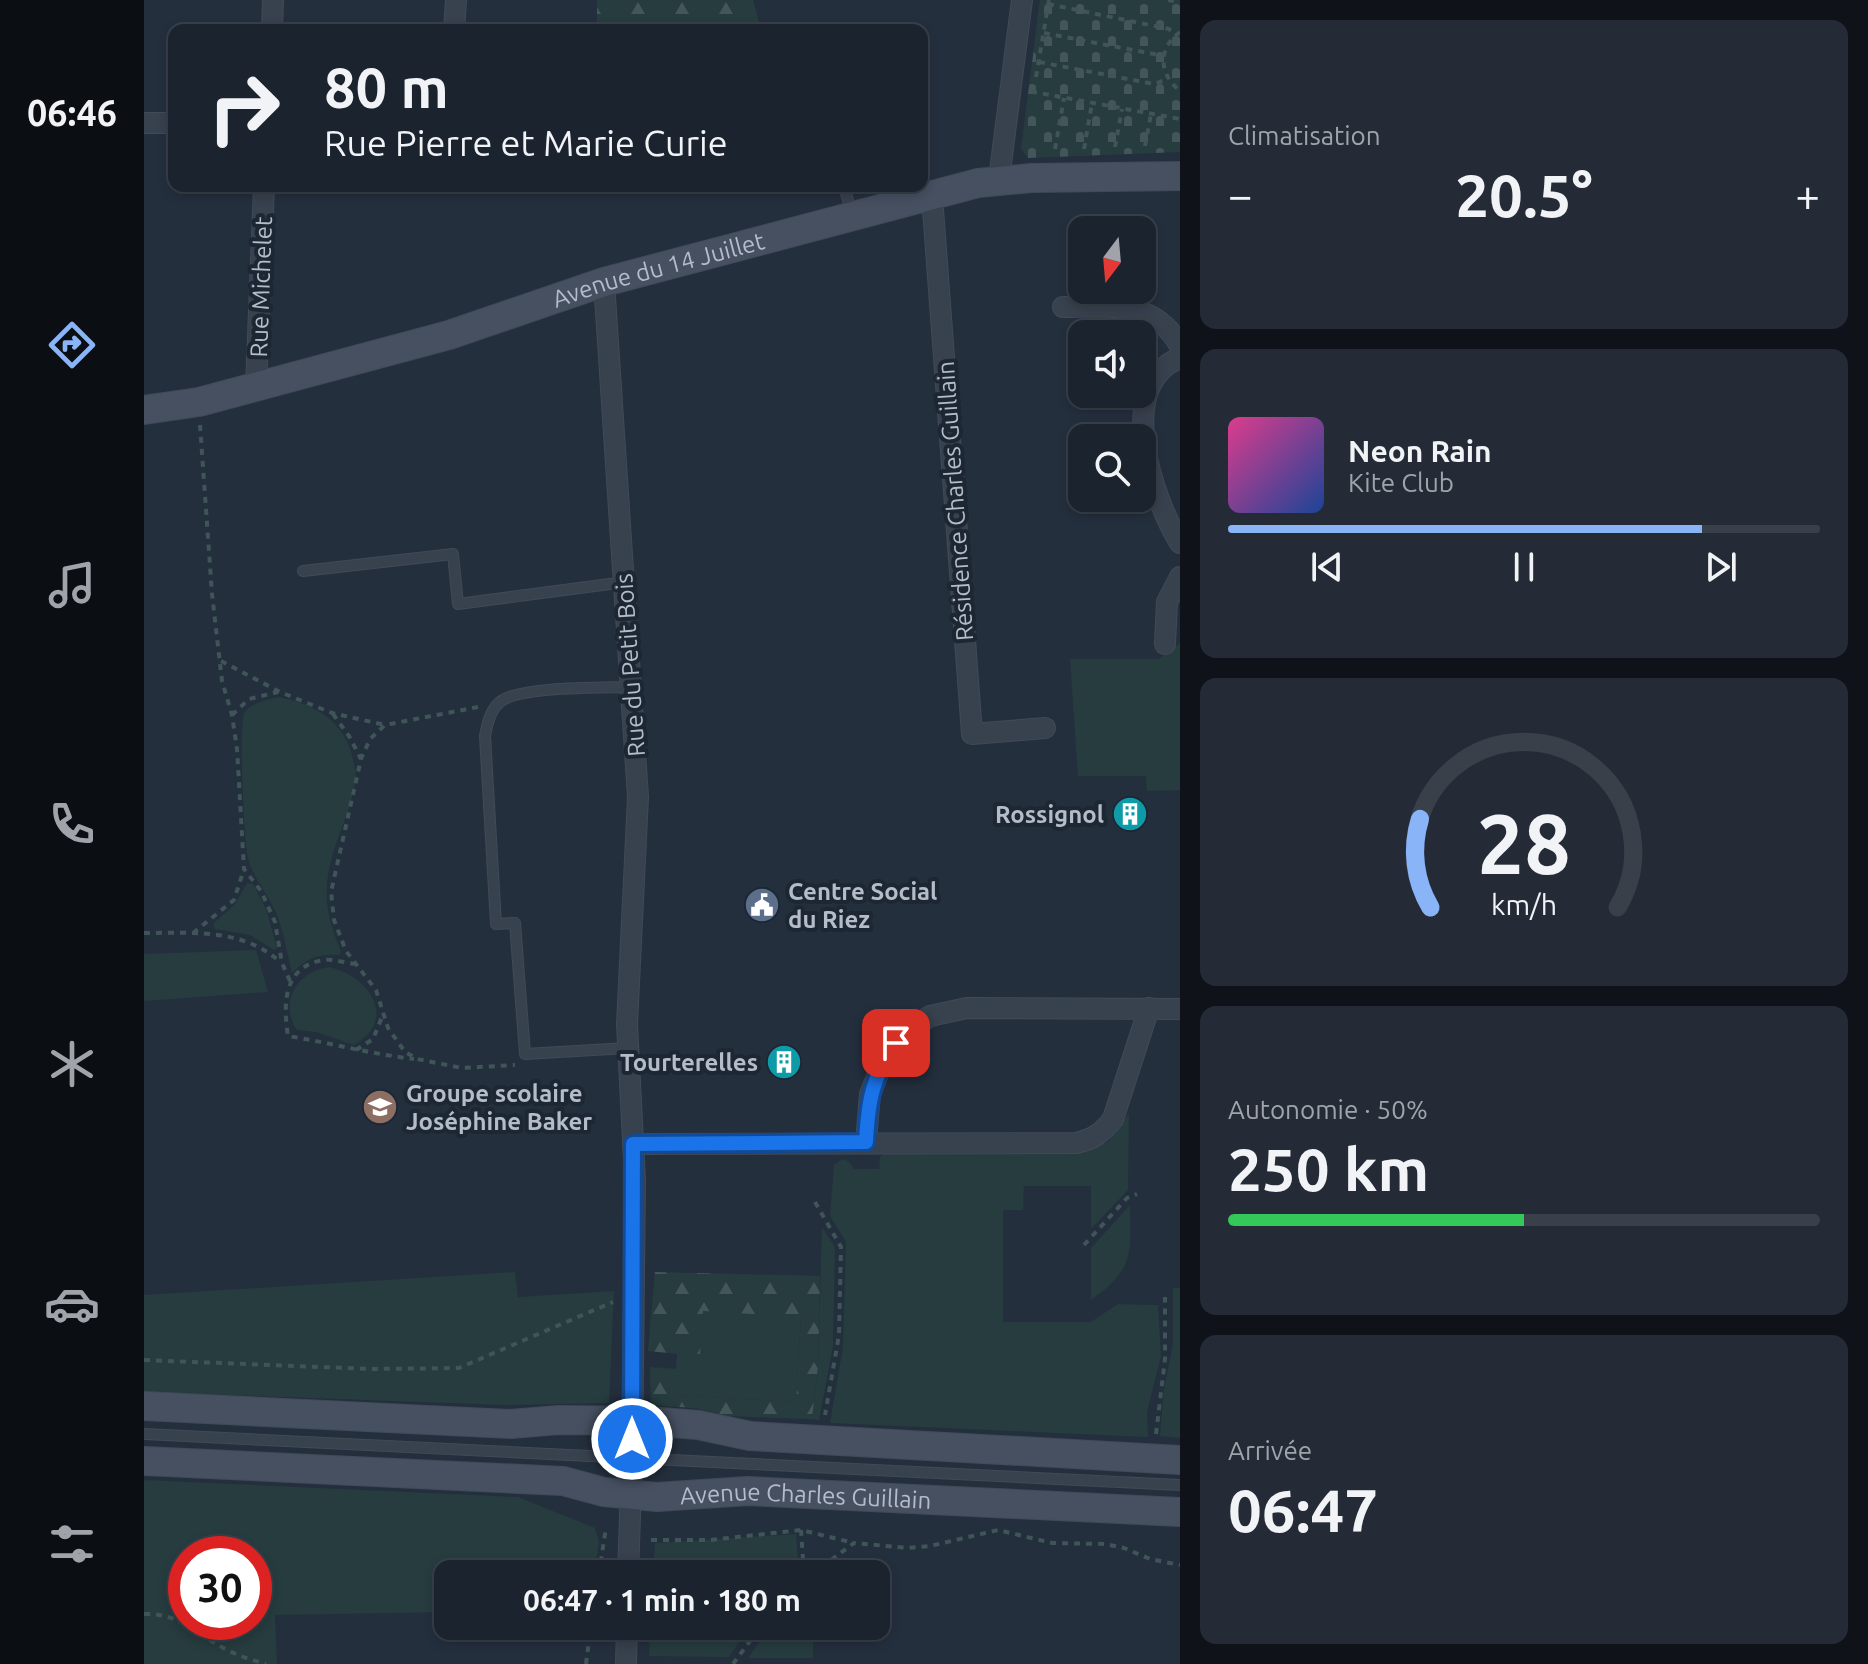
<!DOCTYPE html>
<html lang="fr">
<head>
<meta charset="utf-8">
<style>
  :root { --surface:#1b232e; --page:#242b36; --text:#f1f3f6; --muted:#a0a4aa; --line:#39404a; --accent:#8ab4f8 }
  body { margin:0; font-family:Ubuntu,sans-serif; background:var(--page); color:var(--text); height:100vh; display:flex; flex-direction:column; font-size:30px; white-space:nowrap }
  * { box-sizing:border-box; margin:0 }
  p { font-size:26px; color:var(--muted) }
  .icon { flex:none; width:44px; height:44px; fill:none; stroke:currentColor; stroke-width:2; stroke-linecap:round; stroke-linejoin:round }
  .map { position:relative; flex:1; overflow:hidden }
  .side { display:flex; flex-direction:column; gap:20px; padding:20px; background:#0f1319; width:688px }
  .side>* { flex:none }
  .guide { position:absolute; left:24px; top:24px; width:760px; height:168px; border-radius:16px; box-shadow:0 4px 12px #0003,0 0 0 2px var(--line); background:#1b232e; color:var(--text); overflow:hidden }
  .needle { width:52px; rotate:196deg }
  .buttons { position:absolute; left:924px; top:216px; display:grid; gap:16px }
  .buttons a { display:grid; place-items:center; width:88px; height:88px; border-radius:16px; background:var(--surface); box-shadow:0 4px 12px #0003,0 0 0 2px var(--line); font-size:40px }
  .speed { position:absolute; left:24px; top:1536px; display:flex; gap:16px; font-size:40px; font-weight:700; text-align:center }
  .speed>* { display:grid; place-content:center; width:104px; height:104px; border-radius:50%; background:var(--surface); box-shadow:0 4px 12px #0003,0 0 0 2px var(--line); line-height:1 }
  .speed .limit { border:12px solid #d22; background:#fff; color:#111 }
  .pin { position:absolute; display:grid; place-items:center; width:68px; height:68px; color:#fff; margin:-34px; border-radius:16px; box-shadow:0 4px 12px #0006 }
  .me { position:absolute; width:88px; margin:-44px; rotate:0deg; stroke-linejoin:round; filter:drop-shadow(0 0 6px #0008) }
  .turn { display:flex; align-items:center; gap:28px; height:168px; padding:0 24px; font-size:36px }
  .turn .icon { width:104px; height:104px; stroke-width:2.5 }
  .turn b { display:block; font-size:56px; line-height:68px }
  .big { font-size:60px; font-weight:600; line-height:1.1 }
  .side .tile { flex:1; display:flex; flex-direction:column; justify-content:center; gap:12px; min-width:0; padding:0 28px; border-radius:16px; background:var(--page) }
  .side .dial { align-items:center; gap:0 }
  .dial svg { height:208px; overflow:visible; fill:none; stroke:var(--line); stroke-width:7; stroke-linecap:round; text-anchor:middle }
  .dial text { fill:var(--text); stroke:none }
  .song { display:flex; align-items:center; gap:24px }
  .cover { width:96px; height:96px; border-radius:12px; background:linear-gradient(135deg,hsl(330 70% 55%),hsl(220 70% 35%)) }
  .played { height:8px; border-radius:4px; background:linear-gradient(90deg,var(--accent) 80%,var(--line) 80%) }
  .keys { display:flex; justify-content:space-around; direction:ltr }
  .heat { display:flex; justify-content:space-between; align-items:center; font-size:44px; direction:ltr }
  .charge { height:12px; border-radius:6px; background:linear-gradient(90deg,#34c759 50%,var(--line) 0) }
  .trip { position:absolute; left:290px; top:1560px; width:456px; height:80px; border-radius:16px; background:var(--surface); box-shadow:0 4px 12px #0003,0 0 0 2px var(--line); font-weight:600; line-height:80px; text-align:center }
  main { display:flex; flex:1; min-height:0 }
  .dock { display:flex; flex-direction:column; width:144px; justify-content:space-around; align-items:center; background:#0b0e12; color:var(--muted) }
  .dock .icon { width:56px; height:56px }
  .dock .on { color:var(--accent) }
  .dock b { font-size:36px; color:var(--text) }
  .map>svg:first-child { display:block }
  .green { fill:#263c3f; fill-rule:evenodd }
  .forest { fill:url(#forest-firs) }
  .cemetery { fill:url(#cemetery-stones) }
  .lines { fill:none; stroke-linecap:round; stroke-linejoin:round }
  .lane-casing { stroke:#414a57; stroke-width:12 }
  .street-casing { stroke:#414a57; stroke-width:22 }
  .secondary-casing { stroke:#414a57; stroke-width:30 }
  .path { stroke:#3f5557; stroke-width:4; stroke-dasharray:6 6; stroke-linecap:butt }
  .lane { stroke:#38414e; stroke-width:10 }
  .street { stroke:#38414e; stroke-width:20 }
  .secondary { stroke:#465061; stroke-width:28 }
  .route-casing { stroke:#114b97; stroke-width:20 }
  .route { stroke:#1a73e8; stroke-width:14 }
  .labels { text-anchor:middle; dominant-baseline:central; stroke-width:8; stroke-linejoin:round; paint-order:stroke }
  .street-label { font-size:24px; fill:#b4bcc9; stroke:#1d2633 }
  .poi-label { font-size:24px; font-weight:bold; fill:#b4bcc9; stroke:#1d2633; text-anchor:end }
</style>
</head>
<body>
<main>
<nav class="dock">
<b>06:46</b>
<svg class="icon on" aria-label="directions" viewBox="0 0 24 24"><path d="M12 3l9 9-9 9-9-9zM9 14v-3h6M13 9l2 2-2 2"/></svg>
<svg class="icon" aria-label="music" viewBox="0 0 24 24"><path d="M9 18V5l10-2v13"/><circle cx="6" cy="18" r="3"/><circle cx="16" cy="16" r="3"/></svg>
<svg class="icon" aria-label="phone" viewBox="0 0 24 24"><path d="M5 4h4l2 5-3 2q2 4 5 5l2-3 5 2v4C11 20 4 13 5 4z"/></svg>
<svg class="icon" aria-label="climate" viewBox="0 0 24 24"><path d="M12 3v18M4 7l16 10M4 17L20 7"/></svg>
<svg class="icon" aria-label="car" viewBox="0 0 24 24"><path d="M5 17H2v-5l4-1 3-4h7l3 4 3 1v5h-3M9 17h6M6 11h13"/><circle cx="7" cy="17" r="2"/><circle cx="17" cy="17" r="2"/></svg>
<svg class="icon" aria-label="filters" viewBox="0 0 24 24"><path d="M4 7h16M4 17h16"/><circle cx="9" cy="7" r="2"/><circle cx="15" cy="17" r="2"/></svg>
</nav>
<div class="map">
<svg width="1036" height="1664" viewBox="0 0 1036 1664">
  <defs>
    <pattern id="forest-firs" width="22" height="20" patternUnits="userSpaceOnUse" patternTransform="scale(2)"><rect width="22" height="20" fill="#263c3f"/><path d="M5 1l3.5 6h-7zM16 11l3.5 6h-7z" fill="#435659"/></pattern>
    <pattern id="cemetery-stones" width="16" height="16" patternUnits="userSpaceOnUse" patternTransform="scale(2)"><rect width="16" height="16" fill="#263c3f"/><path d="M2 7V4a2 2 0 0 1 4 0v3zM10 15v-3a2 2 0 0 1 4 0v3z" fill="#435659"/></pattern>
  </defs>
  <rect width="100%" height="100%" fill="#242f3e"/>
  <!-- green -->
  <path class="green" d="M1036,643V790L1003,791L1002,776H934L926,659H1015Z
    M134,697C171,704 201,721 209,759C211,767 213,776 211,784C205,818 185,850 183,885C181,909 188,929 197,951L195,955C174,953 162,959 148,973C143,953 140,932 132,913C125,895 108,877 104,858C100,841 94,721 101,712C108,702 123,700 134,697Z
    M103,883L109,884L122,909L133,948L130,950L106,935L71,929L69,924L91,904Z
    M112,950L124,992L0,1001V954Z
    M185,967C225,976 255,1019 210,1045L172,1032L153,1030C134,1002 154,971 185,967Z
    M985,1113L984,1190L947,1229V1186H880L879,1210H859V1322H947L974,1304L1014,1305L1017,1356L1003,1412L1004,1437L686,1423L699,1347L702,1242L686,1216L690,1165L698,1159L704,1161L710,1169H735L736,1157L741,1152L932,1154L964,1142Z
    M986,1205C987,1255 990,1269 947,1300V1248Z
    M678,1227L691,1247L689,1347L675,1420L668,1419L674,1366Z
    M371,1272L374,1297L470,1291L465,1403L360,1405L0,1392V1295Z
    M1029,1288H1036V1438L1016,1436L1020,1389L1029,1343Z
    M559,1311L657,1316L652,1402L530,1395L533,1354L556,1355Z
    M0,1480L374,1497L451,1528L455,1542L450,1574H304V1612L131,1615L133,1664H0ZM42,1554H110V1622H42Z
    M652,1534L655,1574H509L511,1543Z
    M506,1626H606L585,1657L505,1656Z
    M627,1626H669V1658H604Z"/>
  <!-- forest -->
  <path class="forest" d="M453,0H609L617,30H453Z
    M511,1272L676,1276L674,1366L668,1419L585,1416L550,1408L507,1405L506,1367L532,1369L531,1395L652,1402L657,1317L559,1311L556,1356L504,1351Z"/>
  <!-- cemetery -->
  <path class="cemetery" d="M896,0H1036V152L884,158L877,149Z"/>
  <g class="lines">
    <!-- lane casing -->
    <g class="lane-casing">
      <path id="lane" d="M700,186L708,215
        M159,571L309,554L314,604L481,582
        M484,1048L381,1054L371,923L352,924L341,736C343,725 346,710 356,702C374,686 460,688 487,687
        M0,1434L1036,1485"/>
    </g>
    <!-- street casing -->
    <g class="street-casing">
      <path id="street" d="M128,30L129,0
        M310,30L312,0
        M0,123H30
        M855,179L878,0
        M788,196L828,734L901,728
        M460,282L494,797L483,1024L491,1180L488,1458L484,1574
        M919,307C965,307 1010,299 1036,346
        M1036,358C969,384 1009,500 1036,543
        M112,387L120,186
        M1021,644L1023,602L1036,577
        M722,1142L726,1094L736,1069L752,1043L763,1032L786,1016L823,1008L1036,1009
        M489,1144L932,1143C950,1139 958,1133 969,1119L1005,1008
        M482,1664L483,1626"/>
    </g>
    <!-- secondary casing -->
    <g class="secondary-casing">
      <g id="secondary">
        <path id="s1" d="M0,410L55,402L305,335L460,282L834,183L888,178L1036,176"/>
        <path d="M0,1406L367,1424L414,1420L503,1421L554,1425L606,1436L1036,1460"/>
        <path id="s2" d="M0,1461L419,1481L460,1492L513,1497L604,1491L1036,1512"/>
      </g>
    </g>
    <!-- path -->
    <path class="path" d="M1024,0L1036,2
      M904,4L1025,29L1031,35
      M1036,32C1013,49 1015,74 1036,91
      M900,33L1020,56
      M895,62L1010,84L1024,79
      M892,77L905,0
      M890,89V92L1036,119
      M1001,146L1007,114
      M971,147L978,109
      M911,149L920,98
      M940,149L948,103
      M56,425L68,594L78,681L88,715L93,749L100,869L117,891L131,922L138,963L146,981
      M77,661L136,692L188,713L241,725
      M334,707L241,725L226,739L217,759L187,892L190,920L202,951L232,990L244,1028L261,1052L273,1059L318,1068L371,1065
      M189,714L205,736L217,759
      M88,715L105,699L134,692
      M0,933C48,933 99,928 136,962
      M49,933L90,900L100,869
      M212,964C202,963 190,959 180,960C139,966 139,1004 144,1036C187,1043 227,1054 270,1059
      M212,1050L229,1039L238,1017
      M671,1202L697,1247L695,1335L681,1415
      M940,1245L983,1198L993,1194
      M0,1360L227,1369L315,1368L469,1302
      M1012,1434L1021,1359V1297
      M657,1530L660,1574
      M507,1540H566L657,1530L710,1543
      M455,1574L462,1527
      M668,1574L710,1543L764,1548L786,1546L854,1530L908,1543L961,1544L980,1548L1006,1559L1036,1565
      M0,1614C41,1613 59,1641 92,1654C101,1658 112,1661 122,1664
      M442,1664L447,1626
      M589,1664L617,1626"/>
    <!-- lane -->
    <use href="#lane" class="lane"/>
    <!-- street -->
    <use href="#street" class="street"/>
    <!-- secondary -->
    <use href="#secondary" class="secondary"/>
  </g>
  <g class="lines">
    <!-- route casing -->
    <g class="route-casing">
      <path id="route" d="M488,1439L489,1144L722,1142C724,1102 728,1077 752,1043"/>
    </g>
    <!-- route -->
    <use href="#route" class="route"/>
  </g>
  <!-- icons -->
  <defs>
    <g id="building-disc" transform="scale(1.8)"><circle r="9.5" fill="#0f9aa8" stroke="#1d2633"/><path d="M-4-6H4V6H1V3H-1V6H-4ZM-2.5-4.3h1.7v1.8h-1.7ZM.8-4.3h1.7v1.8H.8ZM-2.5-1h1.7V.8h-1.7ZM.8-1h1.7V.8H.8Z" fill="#fff"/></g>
    <g id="civic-disc" transform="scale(1.8)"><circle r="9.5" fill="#5c6f8a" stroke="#1d2633"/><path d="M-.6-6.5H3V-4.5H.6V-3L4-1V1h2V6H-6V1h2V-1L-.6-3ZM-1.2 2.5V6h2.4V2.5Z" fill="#fff"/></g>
    <g id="school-disc" transform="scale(1.8)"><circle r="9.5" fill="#8d6e63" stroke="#1d2633"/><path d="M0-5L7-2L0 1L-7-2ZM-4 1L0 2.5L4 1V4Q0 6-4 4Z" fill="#fff"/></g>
  </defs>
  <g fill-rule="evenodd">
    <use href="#building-disc" x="986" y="814"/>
    <use href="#civic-disc" x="618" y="905"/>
    <use href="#building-disc" x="640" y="1062"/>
    <use href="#school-disc" x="236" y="1107"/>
  </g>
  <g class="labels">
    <!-- street labels -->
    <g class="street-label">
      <text stroke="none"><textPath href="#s1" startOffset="534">Avenue du 14 Juillet</textPath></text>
      <text transform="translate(117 287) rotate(-88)">Rue Michelet</text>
      <text transform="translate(811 501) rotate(-94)">Résidence Charles Guillain</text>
      <text transform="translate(486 665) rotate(-94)">Rue du Petit Bois</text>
      <text stroke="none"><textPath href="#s2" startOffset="664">Avenue Charles Guillain</textPath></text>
    </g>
    <!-- poi labels -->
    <g class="poi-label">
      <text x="960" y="814">Rossignol</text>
      <text x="644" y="891" text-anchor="start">Centre Social<tspan x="644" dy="28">du Riez</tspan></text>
      <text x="614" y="1062">Tourterelles</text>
      <text x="262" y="1093" text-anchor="start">Groupe scolaire<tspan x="262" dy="28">Joséphine Baker</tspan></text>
    </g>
  </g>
</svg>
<div class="buttons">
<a><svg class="needle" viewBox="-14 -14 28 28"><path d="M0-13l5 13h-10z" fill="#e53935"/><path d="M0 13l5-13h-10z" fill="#a0a4aa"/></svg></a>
<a><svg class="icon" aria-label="sound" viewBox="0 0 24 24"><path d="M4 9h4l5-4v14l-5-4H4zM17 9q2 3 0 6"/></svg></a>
<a><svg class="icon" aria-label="search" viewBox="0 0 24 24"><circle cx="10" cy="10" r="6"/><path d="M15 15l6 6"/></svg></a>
</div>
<div class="speed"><div class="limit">30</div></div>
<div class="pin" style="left:752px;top:1043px;background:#d93025"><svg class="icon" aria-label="arrive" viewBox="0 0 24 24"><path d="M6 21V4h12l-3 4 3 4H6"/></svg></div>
<svg class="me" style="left:488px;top:1439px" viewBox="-20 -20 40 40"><circle r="17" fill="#1a73e8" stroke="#fff" stroke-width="3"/><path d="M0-11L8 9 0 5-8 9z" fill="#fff"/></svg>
<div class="trip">06:47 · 1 min · 180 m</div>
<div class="guide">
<div class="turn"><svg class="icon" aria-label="right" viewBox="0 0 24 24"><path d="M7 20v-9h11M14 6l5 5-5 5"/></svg><div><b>80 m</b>Rue Pierre et Marie Curie</div></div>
</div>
</div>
<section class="side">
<div class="tile"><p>Climatisation</p>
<div class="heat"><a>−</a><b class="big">20.5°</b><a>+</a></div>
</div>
<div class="tile">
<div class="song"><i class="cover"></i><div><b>Neon Rain</b><p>Kite Club</p></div></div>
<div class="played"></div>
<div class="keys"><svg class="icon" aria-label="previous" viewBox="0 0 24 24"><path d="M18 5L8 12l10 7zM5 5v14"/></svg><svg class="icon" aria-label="pause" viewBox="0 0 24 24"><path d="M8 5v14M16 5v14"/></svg><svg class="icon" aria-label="next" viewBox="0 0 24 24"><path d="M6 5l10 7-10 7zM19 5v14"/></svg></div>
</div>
<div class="tile dial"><svg viewBox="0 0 100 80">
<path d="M14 69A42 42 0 1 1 86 69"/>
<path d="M14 69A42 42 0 0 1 10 35" stroke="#8ab4f8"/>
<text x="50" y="56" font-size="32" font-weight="700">28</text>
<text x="50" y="72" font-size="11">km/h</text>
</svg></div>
<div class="tile"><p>Autonomie · 50%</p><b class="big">250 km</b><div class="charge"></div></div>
<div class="tile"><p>Arrivée</p><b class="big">06:47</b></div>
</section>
</main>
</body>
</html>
